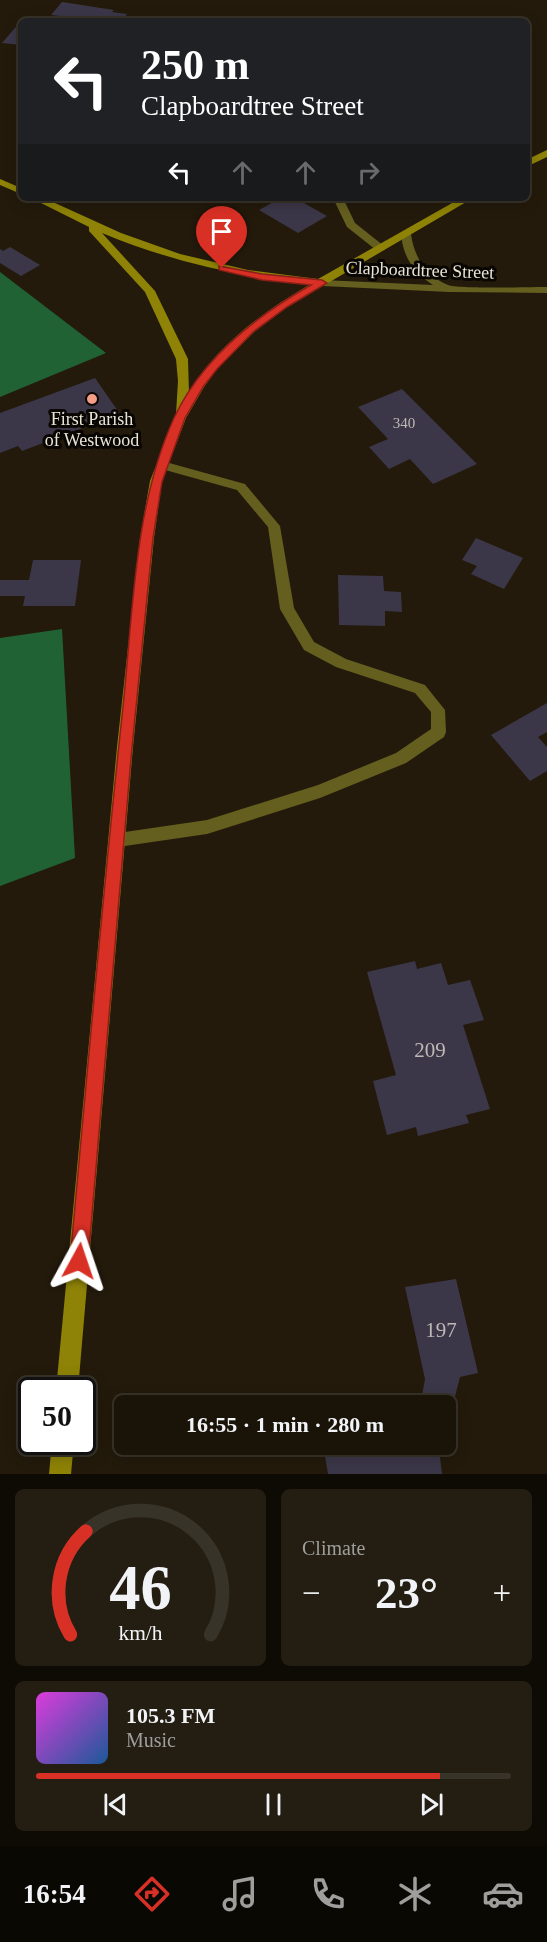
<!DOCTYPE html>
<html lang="en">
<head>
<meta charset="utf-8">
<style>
  :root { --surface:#1a1408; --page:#231d12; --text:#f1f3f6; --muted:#9f9e9c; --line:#383329; --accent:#d93025 }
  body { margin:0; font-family:"Times New Roman",serif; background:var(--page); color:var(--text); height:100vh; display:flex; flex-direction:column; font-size:22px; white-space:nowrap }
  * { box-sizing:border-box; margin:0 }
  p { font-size:20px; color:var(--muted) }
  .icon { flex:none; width:33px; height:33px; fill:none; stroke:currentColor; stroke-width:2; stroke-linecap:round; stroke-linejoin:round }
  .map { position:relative; height:1474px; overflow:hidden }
  .sheet { display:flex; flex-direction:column; gap:15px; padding:15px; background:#0e0b04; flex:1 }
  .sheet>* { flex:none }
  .hud { position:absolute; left:18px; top:18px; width:512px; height:183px; border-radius:9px; box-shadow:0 3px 15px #0003,0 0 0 2px var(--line); background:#202124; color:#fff; overflow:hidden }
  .speed { position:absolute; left:18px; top:1377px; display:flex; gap:12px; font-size:30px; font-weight:700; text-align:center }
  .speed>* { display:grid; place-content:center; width:78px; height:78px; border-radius:50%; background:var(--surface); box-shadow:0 3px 15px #0003,0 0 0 2px var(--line); line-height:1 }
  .speed .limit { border:3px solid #111; border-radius:9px; background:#fff; color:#111 }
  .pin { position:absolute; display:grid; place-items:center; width:51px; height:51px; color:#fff; margin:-62px -26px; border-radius:50% 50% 50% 0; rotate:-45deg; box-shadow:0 0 6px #0007 }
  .pin .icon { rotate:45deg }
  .me { position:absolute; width:66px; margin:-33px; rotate:5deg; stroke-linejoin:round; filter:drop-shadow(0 0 4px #0008) }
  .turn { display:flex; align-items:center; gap:21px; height:126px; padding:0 24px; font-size:27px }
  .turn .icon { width:78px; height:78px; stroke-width:2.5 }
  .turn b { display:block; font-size:42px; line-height:51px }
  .lanes { display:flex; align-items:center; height:57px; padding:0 24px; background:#0003; justify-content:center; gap:30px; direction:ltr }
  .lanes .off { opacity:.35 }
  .big { font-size:45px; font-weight:800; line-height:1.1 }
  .sheet .widget { flex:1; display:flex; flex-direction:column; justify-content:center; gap:9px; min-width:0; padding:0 21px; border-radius:9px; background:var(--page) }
  .sheet .dial { align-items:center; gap:0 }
  .dial svg { height:156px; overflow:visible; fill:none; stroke:var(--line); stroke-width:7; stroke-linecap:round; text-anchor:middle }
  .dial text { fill:var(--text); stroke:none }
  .song { display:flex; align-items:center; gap:18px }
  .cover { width:72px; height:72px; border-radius:9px; background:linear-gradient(135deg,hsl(300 70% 55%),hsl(210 70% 35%)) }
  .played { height:6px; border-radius:3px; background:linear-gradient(90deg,var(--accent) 85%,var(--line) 85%) }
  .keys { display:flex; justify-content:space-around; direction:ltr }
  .heat { display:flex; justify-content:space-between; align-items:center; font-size:33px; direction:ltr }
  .sheet .tiles { flex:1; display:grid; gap:15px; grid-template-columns:1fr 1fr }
  .widget:last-child { grid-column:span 2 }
  .trip { position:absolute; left:114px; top:1395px; width:342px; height:60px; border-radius:9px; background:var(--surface); box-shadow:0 3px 15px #0003,0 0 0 2px var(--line); font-weight:800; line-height:60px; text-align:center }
  .dock { display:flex; height:96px; justify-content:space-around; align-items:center; background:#0a0803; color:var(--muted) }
  .dock .icon { width:42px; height:42px }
  .dock .current { color:var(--accent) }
  .dock b { font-size:27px; color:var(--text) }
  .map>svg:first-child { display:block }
  .forest { fill:#216234 }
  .building { fill:#3b3748 }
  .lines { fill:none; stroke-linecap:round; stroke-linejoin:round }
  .service { fill:#645e1f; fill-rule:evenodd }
  .tertiary { fill:#645e1f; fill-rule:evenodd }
  .secondary { fill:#8e8306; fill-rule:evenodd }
  .route { fill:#d93025; stroke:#8d1f18; stroke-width:1.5 }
  .poi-dot { fill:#f49e88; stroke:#090602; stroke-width:2 }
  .labels { text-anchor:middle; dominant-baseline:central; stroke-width:6; stroke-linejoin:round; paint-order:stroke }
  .far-number-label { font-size:15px; fill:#beb9b5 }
  .far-street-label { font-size:18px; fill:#e9e4d9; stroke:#090602 }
  .far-poi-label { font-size:18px; fill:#e9e4d9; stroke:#090602 }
  .near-number-label { font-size:21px; fill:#beb9b5 }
</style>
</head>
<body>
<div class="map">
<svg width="547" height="1474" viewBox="0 0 547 1474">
  <rect width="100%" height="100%" fill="#231a0b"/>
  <!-- forest -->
  <path class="forest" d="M0,272L106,353L0,397Z
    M62,629L75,858L0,886V638Z"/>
  <!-- building -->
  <path class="building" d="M62,2L114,10L112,12L127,14L122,21L67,20L69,17L51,15Z
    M21,21V45L2,43Z
    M281,198H295L327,216L298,233L259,210Z
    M10,247L40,265L21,276L0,263V249L3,251Z
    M95,378L120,414L22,451L18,446L0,453V413Z
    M402,389L477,464L433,484L410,459L389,469L369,447L388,439L358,407Z
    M476,538L523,558L504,589L471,574L477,566L462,560Z
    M33,560H81L75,606H23L25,596H0V580H29Z
    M338,575L383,576L384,591L401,592L402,612L385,611V626L339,625Z
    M547,703V732L538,737L547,747V771L530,781L491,735Z
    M415,961L417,969L441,963L448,985L470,980L484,1020L463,1025L490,1109L466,1115L469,1123L418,1136L416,1127L387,1135L373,1081L396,1075L367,972Z
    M456,1279L478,1373L460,1377L446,1431V1406H420L425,1379L405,1287Z
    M323,1444H443L440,1457L442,1474H328Z"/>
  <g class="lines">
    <!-- service -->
    <path class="service" d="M333,198H343L355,223L384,246V250H376L347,227Z
      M162,461L245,484L280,526L294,608L314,642L346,659L425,685L445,710L446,732L444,737L406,763L320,798L207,834L118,847L112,845L110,840L112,835L118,833L207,820L318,785L396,753L431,729V712L415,693L336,667L304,650L280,609L268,527L237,490L158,468L156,465L158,462Z"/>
    <!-- tertiary -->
    <path class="tertiary" d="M406,231L411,234C414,257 426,276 448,285C458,289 531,287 547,287V293L449,292L322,286L317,283L322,280L433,285C414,273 403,257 401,234Z"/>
    <!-- secondary -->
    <path class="secondary" d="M547,150V157L526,167V160Z
      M0,179L21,188V194L0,185Z
      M31,198H44L121,233L180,254L248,270L318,279L461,198H473L287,307L254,332L217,369L204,387L186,418L162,481L154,538L133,747L78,1390H56L117,747L140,538L150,481L176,414L178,381L176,359L145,292L89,231V227ZM102,233C169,261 238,276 309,285C263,312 216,346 189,393L188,359L155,291Z
      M52,1442H74L71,1474H49Z"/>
  </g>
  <!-- route -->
  <path class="route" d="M219,266L262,274L322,280L327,283L287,307L253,332L217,369L203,387L185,418L162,482L153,538L132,747L88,1261L85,1268L79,1271L72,1268L70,1261C87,1076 103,891 123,707C133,612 134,506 174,418C202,358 256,316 311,285L262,280L219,270Z"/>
  <!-- markers -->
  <circle class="poi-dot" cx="92" cy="399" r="6"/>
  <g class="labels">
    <!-- far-number labels -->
    <g class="far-number-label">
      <text x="404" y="423">340</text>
    </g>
    <!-- far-street labels -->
    <g class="far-street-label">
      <text transform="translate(420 270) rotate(2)">Clapboardtree Street</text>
    </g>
    <!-- far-poi labels -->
    <g class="far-poi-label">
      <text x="92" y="419">First Parish<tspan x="92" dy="21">of Westwood</tspan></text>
    </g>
    <!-- near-number labels -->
    <g class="near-number-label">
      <text x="430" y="1050">209</text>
      <text x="441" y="1330">197</text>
    </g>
  </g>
</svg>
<div class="speed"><div class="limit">50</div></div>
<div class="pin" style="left:222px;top:268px;background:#d93025"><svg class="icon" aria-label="arrive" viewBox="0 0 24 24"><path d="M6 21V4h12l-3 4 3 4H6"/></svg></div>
<svg class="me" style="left:79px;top:1261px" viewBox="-20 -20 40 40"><path d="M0-17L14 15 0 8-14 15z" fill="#d93025" stroke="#fff" stroke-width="4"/></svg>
<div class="trip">16:55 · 1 min · 280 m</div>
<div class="hud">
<div class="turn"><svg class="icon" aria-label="left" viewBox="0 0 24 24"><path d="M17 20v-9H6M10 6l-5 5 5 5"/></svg><div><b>250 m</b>Clapboardtree Street</div></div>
<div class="lanes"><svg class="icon" aria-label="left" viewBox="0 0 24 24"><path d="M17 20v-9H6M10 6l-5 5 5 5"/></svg><svg class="icon off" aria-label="ahead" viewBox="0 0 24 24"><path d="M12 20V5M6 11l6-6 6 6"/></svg><svg class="icon off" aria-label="ahead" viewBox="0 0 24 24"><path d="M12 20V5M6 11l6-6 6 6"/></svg><svg class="icon off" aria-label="right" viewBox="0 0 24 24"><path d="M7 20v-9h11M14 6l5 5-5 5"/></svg></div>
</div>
</div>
<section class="sheet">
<div class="tiles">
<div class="widget dial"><svg viewBox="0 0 100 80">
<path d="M14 69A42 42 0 1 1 86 69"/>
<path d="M14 69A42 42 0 0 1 22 16" stroke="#d93025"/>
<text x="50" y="56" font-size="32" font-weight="700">46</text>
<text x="50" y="72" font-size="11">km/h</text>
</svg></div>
<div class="widget"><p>Climate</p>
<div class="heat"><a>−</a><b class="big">23°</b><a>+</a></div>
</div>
<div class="widget">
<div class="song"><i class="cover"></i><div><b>105.3 FM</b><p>Music</p></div></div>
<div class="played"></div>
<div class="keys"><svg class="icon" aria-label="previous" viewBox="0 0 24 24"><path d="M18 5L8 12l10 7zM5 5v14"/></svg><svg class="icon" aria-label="pause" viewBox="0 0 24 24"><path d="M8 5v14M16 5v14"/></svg><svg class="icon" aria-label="next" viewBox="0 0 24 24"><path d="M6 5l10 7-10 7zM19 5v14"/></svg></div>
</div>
</div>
</section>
<nav class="dock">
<b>16:54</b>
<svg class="icon current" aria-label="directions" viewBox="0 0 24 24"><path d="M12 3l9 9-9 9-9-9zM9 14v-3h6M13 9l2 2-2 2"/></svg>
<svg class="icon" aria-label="music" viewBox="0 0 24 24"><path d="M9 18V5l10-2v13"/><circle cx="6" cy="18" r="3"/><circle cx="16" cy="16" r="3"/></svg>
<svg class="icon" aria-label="phone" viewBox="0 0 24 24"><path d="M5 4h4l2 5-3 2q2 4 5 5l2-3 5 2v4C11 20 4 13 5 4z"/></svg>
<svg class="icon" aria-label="climate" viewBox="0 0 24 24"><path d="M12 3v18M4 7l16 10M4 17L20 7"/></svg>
<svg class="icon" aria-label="car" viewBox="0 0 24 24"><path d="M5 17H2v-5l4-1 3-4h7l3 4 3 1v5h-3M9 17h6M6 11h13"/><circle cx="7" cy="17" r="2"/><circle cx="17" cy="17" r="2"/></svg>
</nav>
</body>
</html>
